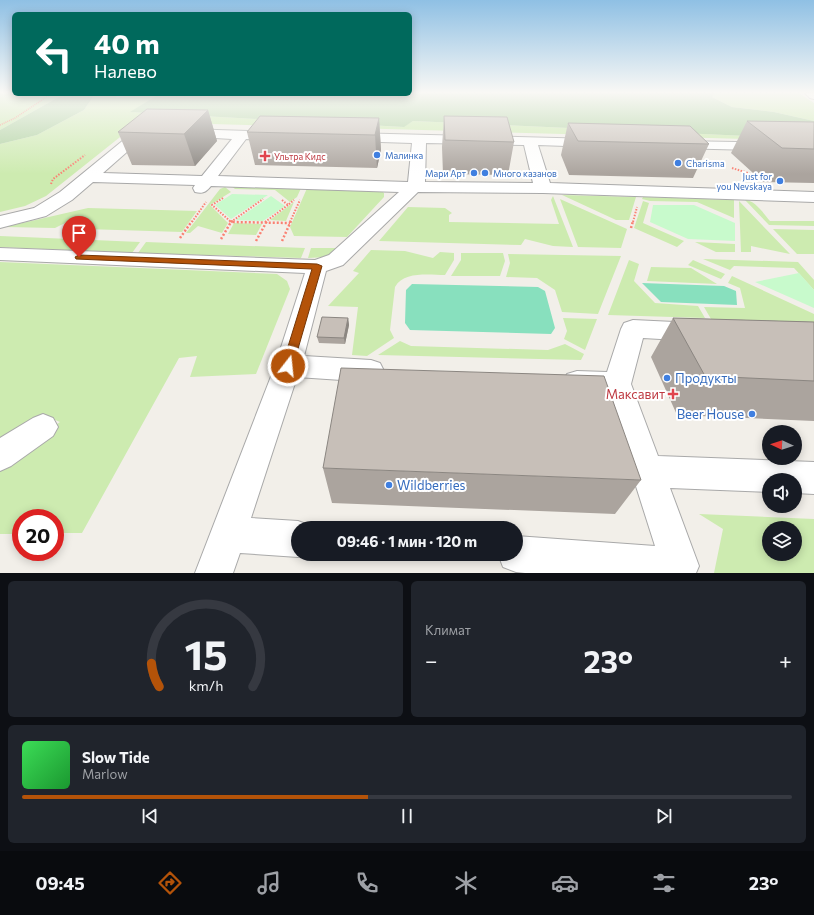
<!DOCTYPE html>
<html lang="ru">
<head>
<meta charset="utf-8">
<style>
  :root { --surface:#171b24; --page:#20242c; --text:#f1f3f6; --muted:#9ea1a6; --line:#363941; --accent:#b45309 }
  body { margin:0; font-family:Commissioner,sans-serif; background:var(--page); color:var(--text); height:100vh; display:flex; flex-direction:column; font-size:15px; white-space:nowrap }
  * { box-sizing:border-box; margin:0 }
  p { font-size:13px; color:var(--muted) }
  .icon { flex:none; width:22px; height:22px; fill:none; stroke:currentColor; stroke-width:2; stroke-linecap:round; stroke-linejoin:round }
  .map { position:relative; height:573px; overflow:hidden }
  .drawer { display:flex; flex-direction:column; gap:8px; padding:8px; background:#0d0f14; flex:1 }
  .drawer>* { flex:none }
  .guide { position:absolute; left:12px; top:12px; width:400px; height:84px; border-radius:6px; box-shadow:0 2px 10px #0003; background:#00695c; color:#fff; overflow:hidden }
  .needle { width:26px; rotate:273deg }
  .controls { position:absolute; left:762px; top:425px; display:grid; gap:8px }
  .controls a { display:grid; place-items:center; width:40px; height:40px; border-radius:50%; background:var(--surface); box-shadow:0 2px 10px #0003; font-size:20px }
  .speed { position:absolute; left:12px; top:509px; display:flex; gap:8px; font-size:20px; font-weight:700; text-align:center }
  .speed>* { display:grid; place-content:center; width:52px; height:52px; border-radius:50%; background:var(--surface); box-shadow:0 2px 10px #0003; line-height:1 }
  .speed .limit { border:6px solid #d22; background:#fff; color:#111 }
  .pin { position:absolute; display:grid; place-items:center; width:34px; height:34px; color:#fff; margin:-41px -17px; border-radius:50% 50% 50% 0; rotate:-45deg; box-shadow:0 0 4px #0007 }
  .pin .icon { rotate:45deg }
  .me { position:absolute; width:44px; margin:-22px; rotate:16deg; stroke-linejoin:round; filter:drop-shadow(0 0 3px #0008) }
  .turn { display:flex; align-items:center; gap:14px; height:84px; padding:0 16px; font-size:18px }
  .turn .icon { width:52px; height:52px; stroke-width:2.5 }
  .turn b { display:block; font-size:28px; line-height:34px }
  .big { font-size:30px; font-weight:700; line-height:1.1 }
  .drawer .tile { flex:1; display:flex; flex-direction:column; justify-content:center; gap:6px; min-width:0; padding:0 14px; border-radius:6px; background:var(--page) }
  .drawer .dial { align-items:center; gap:0 }
  .dial svg { height:104px; overflow:visible; fill:none; stroke:var(--line); stroke-width:7; stroke-linecap:round; text-anchor:middle }
  .dial text { fill:var(--text); stroke:none }
  .song { display:flex; align-items:center; gap:12px }
  .cover { width:48px; height:48px; border-radius:6px; background:linear-gradient(135deg,hsl(130 70% 55%),hsl(130 70% 35%)) }
  .played { height:4px; border-radius:2px; background:linear-gradient(90deg,var(--accent) 45%,var(--line) 45%) }
  .keys { display:flex; justify-content:space-around; direction:ltr }
  .heat { display:flex; justify-content:space-between; align-items:center; font-size:22px; direction:ltr }
  .drawer .tiles { flex:1; display:grid; gap:8px; grid-template-columns:1fr 1fr }
  .tile:last-child { grid-column:span 2 }
  .trip { position:absolute; left:291px; top:521px; width:232px; height:40px; border-radius:20px; background:var(--surface); box-shadow:0 2px 10px #0003; font-weight:700; line-height:40px; text-align:center }
  .tab-bar { display:flex; height:64px; justify-content:space-around; align-items:center; background:#090b0e; color:var(--muted) }
  .tab-bar .icon { width:28px; height:28px }
  .tab-bar .current { color:var(--accent) }
  .tab-bar b { font-size:18px; color:var(--text) }
  .map>svg:first-child { display:block }
  .grass { fill:#cdebb0; fill-rule:evenodd }
  .forest { fill:#add19e }
  .park { fill:#c8facc }
  .pitch { fill:#88e0be }
  .lines { fill:none; stroke-linecap:round; stroke-linejoin:round }
  .minor-casing { stroke:#a9a9a9; stroke-width:2 }
  .path-far2 { stroke:#fa8072; stroke-width:1.5; stroke-dasharray:1 1; stroke-linecap:butt }
  .path-far1 { stroke:#fa8072; stroke-width:2; stroke-dasharray:1.5 1.5; stroke-linecap:butt }
  .path { stroke:#fa8072; stroke-width:2.5; stroke-dasharray:2 2; stroke-linecap:butt }
  .minor { fill:#fff; fill-rule:evenodd }
  .wall { fill:#aba49e }
  .shaded-wall { fill:#8b8681 }
  .building { fill:#c7bfb8; stroke:#8b8681 }
  .route { fill:#b45309; stroke:#753606 }
  .shop-dot { fill:#3f7fe0; stroke:#fff; stroke-width:1.5 }
  .health-dot { fill:#e0444e; stroke:#fff; stroke-width:1.5 }
  .labels { text-anchor:middle; dominant-baseline:central; stroke-width:4; stroke-linejoin:round; paint-order:stroke }
  .far-shop-label { font-size:9px; fill:#366cbe; stroke:#fff; text-anchor:start }
  .far-health-label { font-size:9px; fill:#be3a42; stroke:#fff; text-anchor:start }
  .near-shop-label { font-size:13px; fill:#366cbe; stroke:#fff; text-anchor:start }
  .near-health-label { font-size:13px; fill:#be3a42; stroke:#fff; text-anchor:end }
</style>
</head>
<body>
<div class="map">
<svg width="814" height="573" viewBox="0 0 814 573">
  <rect width="100%" height="100%" fill="#f2efe9"/>
  <!-- grass -->
  <path class="grass" d="M0,93L64,94L0,130Z
    M715,93H799L814,103V121L774,112L732,107L712,97Z
    M95,94H117L116,98L138,94H159L131,112L403,127L413,121L814,139V141L139,122L46,196L25,206L0,212V144L37,135L84,110Z
    M230,185L302,186L297,197L290,202L275,190L235,189Z
    M308,186L380,190L384,193V197L347,237L294,236L290,227Z
    M225,187L231,192L210,205L228,223L222,233L198,226L190,233H186L220,189Z
    M562,195L636,197L629,220H616Z
    M553,196L573,247L553,246L525,239L521,245L379,241L408,207L445,208L452,213L449,215V222L559,224L551,200Z
    M643,197L734,200V218L697,202L650,201L642,199Z
    M560,199L627,229L621,248L578,247Z
    M745,200C755,200 764,214 770,221H814V226L769,225Z
    M643,201L649,203L643,223L684,241L677,247L634,228Z
    M739,201L790,254L751,246V252H741Z
    M294,202L286,221L270,220Z
    M88,208L197,211L182,232L85,229L67,222L55,228L5,227Z
    M234,223L262,224L256,235L228,234Z
    M773,229L814,230V254H797Z
    M0,236L140,242L132,253L0,247Z
    M146,242L305,248L301,258L138,253Z
    M695,242L735,244V252H716Z
    M311,248H337L327,257L308,258Z
    M371,250L405,251L433,258L440,252L454,253V260L445,275C429,275 404,271 395,287L390,330L394,338L367,356L352,355L358,307L328,306L359,273L353,271Z
    M461,253H503L505,261L500,276H451L461,260Z
    M508,254L621,256L598,314L562,312L555,290L537,278L506,277L510,263Z
    M703,259L798,262L814,280V290L794,268L734,266L730,270Z
    M629,260L639,264L634,281L655,303L698,306L705,318L608,315Z
    M693,260L725,274L721,279L688,265Z
    M0,262L277,274L287,281L290,289L256,374L190,377L197,356L179,358L82,533H55V518H21V534H0V464L60,422L46,416L0,438Z
    M651,267L691,268L717,284L647,281Z
    M732,276L814,314V323L711,319L704,307L745,308L740,288L728,283Z
    M563,318L597,319L585,350L564,339L567,331Z
    M400,341L411,346L548,350L565,344L584,354L581,360L378,355Z
    M699,514L814,519V573H714L723,529ZM769,528H795V554H769Z"/>
  <!-- forest -->
  <path class="forest" d="M715,93L712,97L732,107L774,112L814,121V139L413,121L404,127L130,112L159,94Z
    M64,94H95L84,110L37,135L0,144V130Z"/>
  <!-- park -->
  <path class="park" d="M232,194L268,195L231,219L215,205Z
    M271,196L285,206L263,221L236,220Z
    M653,205H694L735,223V241L688,239L650,222Z
    M799,273L814,290V308L755,282Z"/>
  <!-- pitch -->
  <path class="pitch" d="M642,283L724,286L736,291L737,305L661,302Z
    M412,284L538,287L545,291L555,328L551,334L410,330L405,323L406,290Z"/>
  <g class="lines">
    <!-- minor casing -->
    <g class="minor-casing">
      <path id="minor" d="M805,93H814V99L810,98Z
        M142,128L154,129L156,132L154,135L145,136L103,173L202,176L232,139L181,136L179,133L181,130L186,129L277,132L282,133L284,136L282,139L277,140L246,139L218,176L408,182L412,143L350,141L345,140L343,137L345,134L350,133L595,139L600,140L602,143L600,146L595,147L538,145L550,183L814,192V202L543,193L418,192L343,265L326,271L304,356L371,360L380,363L384,371L380,379L371,382L297,377L251,518L298,521L311,526V528H298V554H305L298,557L240,553L233,573H195L275,366L305,273L0,260V248L315,260L329,255L399,192L211,186C206,192 203,194 195,192L193,188L195,185L93,182L72,200L46,216L0,228V216L34,208L60,192L137,129ZM426,143L524,145L533,183L425,182Z
        M679,141L793,143L814,148V157L792,151L674,148L672,145L674,142Z
        M633,320L695,323L704,326L707,332L704,338L695,341L643,338L631,384L658,456L814,462V494L795,493V480H769V492L670,488L699,566L696,573H525L516,572L503,567L498,554H516V536L655,546L607,395L577,393L567,390L563,382L567,374L577,371L607,372L621,329L624,323Z
        M43,414L53,418L58,427L53,436L11,466L0,471V438L33,418Z"/>
    </g>
    <!-- path-far2 -->
    <path class="path-far2" d="M0,125L15,118L51,94"/>
    <!-- path-far1 -->
    <path class="path-far1" d="M732,168L748,173L757,179
      M51,184L53,179L85,155
      M223,198L212,205L231,222
      M282,200L288,205L294,200
      M192,222L206,202
      M231,222L263,199
      M265,222L288,205
      M290,222L300,200
      M633,222L637,207"/>
    <!-- path -->
    <path class="path" d="M233,221L231,222L290,223
      M631,228L633,221
      M180,238L192,221
      M221,239L231,222L230,221
      M256,241L267,221
      M282,241L291,221"/>
    <!-- minor -->
    <use href="#minor" class="minor"/>
  </g>
  <!-- wall -->
  <path class="wall" d="M208,110L217,141L195,166L132,165L118,132Z
    M444,116L514,142L508,175L443,174L442,147Z
    M379,118L381,150L377,168L255,165L247,132Z
    M747,121L814,122V183L763,182L731,153Z
    M568,123L709,144L693,178L569,175L561,155Z
    M348,318L349,325L345,344L319,343L317,337Z
    M673,318L814,322V421L677,415L651,357Z
    M323,468L641,480L615,514L332,503Z"/>
  <!-- shaded-wall -->
  <path class="shaded-wall" d="M208,110L217,141L195,166L184,134Z
    M379,118L381,150L377,168L375,135Z
    M348,318L349,325L345,344L344,338Z"/>
  <!-- building -->
  <path class="building" d="M147,109L208,110L184,134L118,132Z
    M260,116L379,118L375,135L247,132Z
    M444,116L507,117L514,142L445,140Z
    M747,121L814,122V149L782,148Z
    M568,123L690,126L709,144L578,141Z
    M322,317L348,318L344,338L317,337Z
    M673,318L814,322V381L705,376Z
    M341,368L604,376L641,480L323,468Z"/>
  <!-- sky -->
  <linearGradient id="sky" x2="0" y2="1"><stop stop-color="#8fc0e4"/><stop offset="0.53" stop-color="#f9f8f5"/><stop offset="1" stop-color="#f9f8f5" stop-opacity="0"/></linearGradient>
  <rect width="814" height="174" fill="url(#sky)"/>
  <!-- route -->
  <path class="route" d="M79,255L317,264L322,266L293,366L292,369L288,370L284,369L282,366L312,269L76,259L75,257Z"/>
  <!-- markers -->
  <g class="shop-dot">
    <circle cx="377" cy="155" r="4"/>
    <circle cx="678" cy="163" r="4"/>
    <circle cx="474" cy="173" r="4"/>
    <circle cx="485" cy="173" r="4"/>
    <circle cx="780" cy="181" r="4"/>
    <circle cx="667" cy="378" r="4"/>
    <circle cx="752" cy="414" r="4"/>
    <circle cx="389" cy="485" r="4"/>
  </g>
  <g class="health-dot">
    <path d="M263 150h4v4h4v4h-4v4h-4v-4h-4v-4h4z"/>
    <path d="M671 388h4v4h4v4h-4v4h-4v-4h-4v-4h4z"/>
  </g>
  <g class="labels">
    <!-- far-shop labels -->
    <g class="far-shop-label">
      <text x="385" y="155">Малинка</text>
      <text x="686" y="163">Charisma</text>
      <text x="466" y="173" text-anchor="end">Мари Арт</text>
      <text x="493" y="173">Много казанов</text>
      <text x="772" y="176" text-anchor="end">Just for<tspan x="772" dy="10">you Nevskaya</tspan></text>
    </g>
    <!-- far-health labels -->
    <g class="far-health-label">
      <text x="274" y="156">Ультра Кидс</text>
    </g>
    <!-- near-shop labels -->
    <g class="near-shop-label">
      <text x="675" y="378">Продукты</text>
      <text x="744" y="414" text-anchor="end">Beer House</text>
      <text x="397" y="485">Wildberries</text>
    </g>
    <!-- near-health labels -->
    <g class="near-health-label">
      <text x="665" y="394">Максавит</text>
    </g>
  </g>
</svg>
<div class="controls">
<a><svg class="needle" viewBox="-14 -14 28 28"><path d="M0-13l5 13h-10z" fill="#e53935"/><path d="M0 13l5-13h-10z" fill="#9ea1a6"/></svg></a>
<a><svg class="icon" aria-label="sound" viewBox="0 0 24 24"><path d="M4 9h4l5-4v14l-5-4H4zM17 9q2 3 0 6"/></svg></a>
<a><svg class="icon" aria-label="layers" viewBox="0 0 24 24"><path d="M12 4l9 5-9 5-9-5zM3 14l9 5 9-5"/></svg></a>
</div>
<div class="speed"><div class="limit">20</div></div>
<div class="pin" style="left:79px;top:257px;background:#d93025"><svg class="icon" aria-label="arrive" viewBox="0 0 24 24"><path d="M6 21V4h12l-3 4 3 4H6"/></svg></div>
<svg class="me" style="left:288px;top:366px" viewBox="-20 -20 40 40"><circle r="17" fill="#b45309" stroke="#fff" stroke-width="3"/><path d="M0-11L8 9 0 5-8 9z" fill="#fff"/></svg>
<div class="trip">09:46 · 1 мин · 120 m</div>
<div class="guide">
<div class="turn"><svg class="icon" aria-label="left" viewBox="0 0 24 24"><path d="M17 20v-9H6M10 6l-5 5 5 5"/></svg><div><b>40 m</b>Налево</div></div>
</div>
</div>
<section class="drawer">
<div class="tiles">
<div class="tile dial"><svg viewBox="0 0 100 80">
<path d="M14 69A42 42 0 1 1 86 69"/>
<path d="M14 69A42 42 0 0 1 8 51" stroke="#b45309"/>
<text x="50" y="56" font-size="32" font-weight="700">15</text>
<text x="50" y="72" font-size="11">km/h</text>
</svg></div>
<div class="tile"><p>Климат</p>
<div class="heat"><a>−</a><b class="big">23°</b><a>+</a></div>
</div>
<div class="tile">
<div class="song"><i class="cover"></i><div><b>Slow Tide</b><p>Marlow</p></div></div>
<div class="played"></div>
<div class="keys"><svg class="icon" aria-label="previous" viewBox="0 0 24 24"><path d="M18 5L8 12l10 7zM5 5v14"/></svg><svg class="icon" aria-label="pause" viewBox="0 0 24 24"><path d="M8 5v14M16 5v14"/></svg><svg class="icon" aria-label="next" viewBox="0 0 24 24"><path d="M6 5l10 7-10 7zM19 5v14"/></svg></div>
</div>
</div>
</section>
<nav class="tab-bar">
<b>09:45</b>
<svg class="icon current" aria-label="directions" viewBox="0 0 24 24"><path d="M12 3l9 9-9 9-9-9zM9 14v-3h6M13 9l2 2-2 2"/></svg>
<svg class="icon" aria-label="music" viewBox="0 0 24 24"><path d="M9 18V5l10-2v13"/><circle cx="6" cy="18" r="3"/><circle cx="16" cy="16" r="3"/></svg>
<svg class="icon" aria-label="phone" viewBox="0 0 24 24"><path d="M5 4h4l2 5-3 2q2 4 5 5l2-3 5 2v4C11 20 4 13 5 4z"/></svg>
<svg class="icon" aria-label="climate" viewBox="0 0 24 24"><path d="M12 3v18M4 7l16 10M4 17L20 7"/></svg>
<svg class="icon" aria-label="car" viewBox="0 0 24 24"><path d="M5 17H2v-5l4-1 3-4h7l3 4 3 1v5h-3M9 17h6M6 11h13"/><circle cx="7" cy="17" r="2"/><circle cx="17" cy="17" r="2"/></svg>
<svg class="icon" aria-label="filters" viewBox="0 0 24 24"><path d="M4 7h16M4 17h16"/><circle cx="9" cy="7" r="2"/><circle cx="15" cy="17" r="2"/></svg>
<b>23°</b>
</nav>
</body>
</html>
